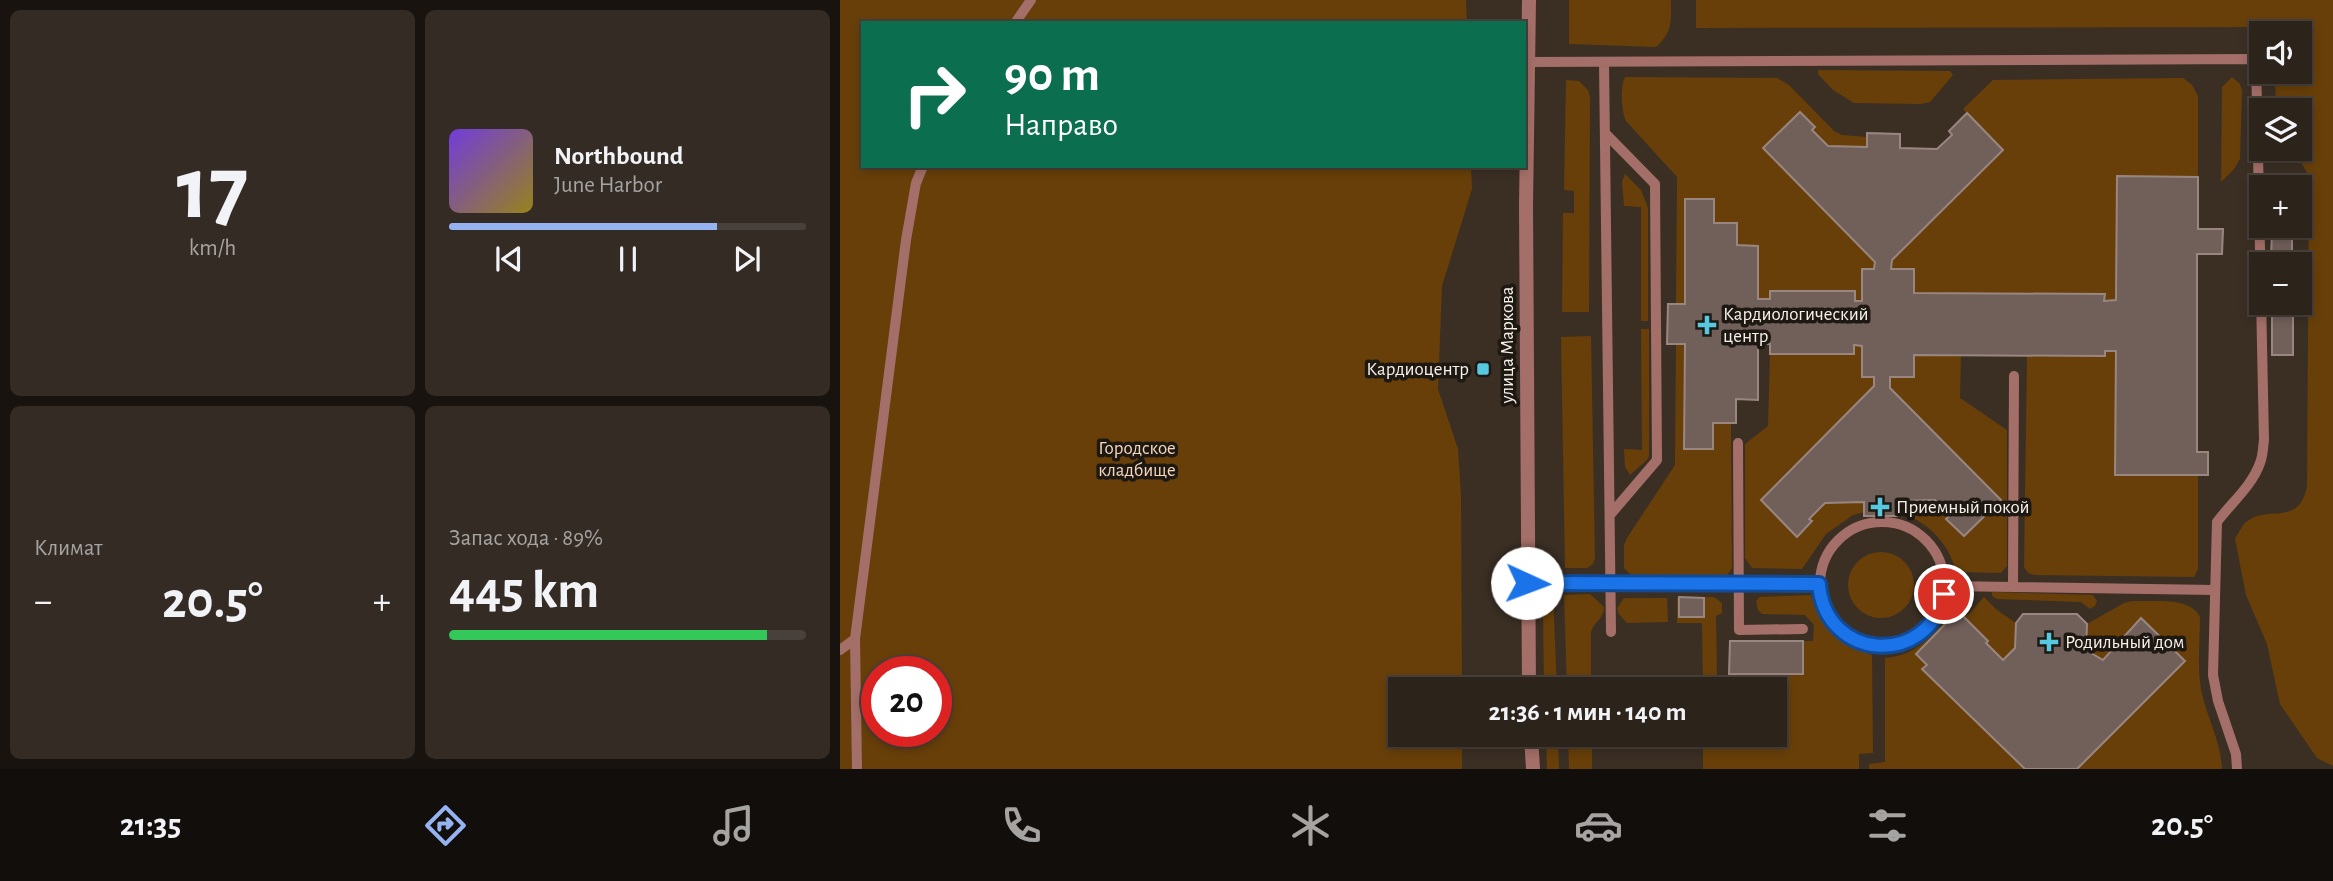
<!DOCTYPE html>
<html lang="ru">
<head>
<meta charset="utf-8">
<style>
  :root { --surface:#2c231b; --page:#342b24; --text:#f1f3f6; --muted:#a6a4a3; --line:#48403a; --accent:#95b2f1 }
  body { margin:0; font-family:"Alegreya Sans",sans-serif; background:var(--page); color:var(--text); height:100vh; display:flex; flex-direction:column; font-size:26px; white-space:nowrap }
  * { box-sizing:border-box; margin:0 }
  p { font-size:23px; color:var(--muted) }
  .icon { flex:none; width:38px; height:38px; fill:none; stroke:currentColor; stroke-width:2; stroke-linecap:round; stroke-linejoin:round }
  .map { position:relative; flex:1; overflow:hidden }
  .sheet { display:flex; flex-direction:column; gap:10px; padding:10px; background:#18130f; width:840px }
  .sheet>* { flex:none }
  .guide { position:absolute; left:21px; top:21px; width:665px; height:147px; border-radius:0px; box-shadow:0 4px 10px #0003,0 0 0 2px var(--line); background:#0b6e4f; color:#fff; overflow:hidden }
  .controls { position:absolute; left:1409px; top:21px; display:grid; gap:14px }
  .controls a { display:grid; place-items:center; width:63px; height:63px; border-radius:0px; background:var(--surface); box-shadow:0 4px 10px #0003,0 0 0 2px var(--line); font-size:35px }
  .speed { position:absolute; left:21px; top:656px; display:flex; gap:14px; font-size:35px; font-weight:700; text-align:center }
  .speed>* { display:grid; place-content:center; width:91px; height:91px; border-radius:50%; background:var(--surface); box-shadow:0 4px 10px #0003,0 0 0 2px var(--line); line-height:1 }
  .speed .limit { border:10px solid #d22; background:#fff; color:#111 }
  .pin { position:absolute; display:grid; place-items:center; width:60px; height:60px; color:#fff; margin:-30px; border:4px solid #fff; border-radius:50%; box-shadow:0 2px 7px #0007 }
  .me { position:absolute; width:77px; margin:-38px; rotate:92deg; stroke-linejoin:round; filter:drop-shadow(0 0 5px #0008) }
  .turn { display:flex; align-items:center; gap:24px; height:147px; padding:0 28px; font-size:32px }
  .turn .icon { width:91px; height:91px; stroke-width:2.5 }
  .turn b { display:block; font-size:49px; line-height:60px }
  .big { font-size:52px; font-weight:600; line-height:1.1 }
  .sheet .widget { flex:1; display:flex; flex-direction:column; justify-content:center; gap:10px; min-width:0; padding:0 24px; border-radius:10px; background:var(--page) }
  .sheet .dial { align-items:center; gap:0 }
  .dial b { font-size:91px; line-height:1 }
  .song { display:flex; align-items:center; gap:21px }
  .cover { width:84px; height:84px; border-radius:10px; background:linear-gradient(135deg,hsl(260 70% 55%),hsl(50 70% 35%)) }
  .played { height:7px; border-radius:4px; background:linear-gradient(90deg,var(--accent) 75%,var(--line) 75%) }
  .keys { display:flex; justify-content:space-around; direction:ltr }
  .heat { display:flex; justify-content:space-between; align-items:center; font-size:38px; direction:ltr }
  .charge { height:10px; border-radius:5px; background:linear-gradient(90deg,#34c759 89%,var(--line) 0) }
  .sheet .tiles { flex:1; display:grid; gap:10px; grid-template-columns:repeat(2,1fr) }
  .trip { position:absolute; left:548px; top:677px; width:399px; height:70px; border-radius:0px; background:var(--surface); box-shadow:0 4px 10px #0003,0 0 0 2px var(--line); font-weight:600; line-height:70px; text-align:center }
  .tabs { display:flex; height:112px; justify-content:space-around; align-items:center; background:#120e0b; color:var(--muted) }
  .tabs .icon { width:49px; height:49px }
  .tabs .on { color:var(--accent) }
  .tabs b { font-size:32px; color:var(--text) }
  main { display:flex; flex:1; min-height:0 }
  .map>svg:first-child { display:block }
  .green { fill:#683f09; fill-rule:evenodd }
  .building { fill:#715f5a; stroke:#9a8681; stroke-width:2 }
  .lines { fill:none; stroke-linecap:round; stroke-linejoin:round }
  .service { stroke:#a56f69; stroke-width:10 }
  .tertiary { stroke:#a56f69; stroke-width:14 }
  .route-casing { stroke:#114b97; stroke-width:18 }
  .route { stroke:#1a73e8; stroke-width:12 }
  .poi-dot { fill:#56c9e0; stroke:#1e1813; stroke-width:2.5 }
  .labels { text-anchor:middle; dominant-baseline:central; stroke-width:7; stroke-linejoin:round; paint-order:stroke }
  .poi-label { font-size:19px; fill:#f7f0e9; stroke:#1e1813; text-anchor:start }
  .street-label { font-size:19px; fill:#f7f0e9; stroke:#1e1813 }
  .park-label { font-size:19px; fill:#f6d9bc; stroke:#1e1813 }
</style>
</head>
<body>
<main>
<section class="sheet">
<div class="tiles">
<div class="widget dial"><b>17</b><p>km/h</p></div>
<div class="widget">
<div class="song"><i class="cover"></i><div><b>Northbound</b><p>June Harbor</p></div></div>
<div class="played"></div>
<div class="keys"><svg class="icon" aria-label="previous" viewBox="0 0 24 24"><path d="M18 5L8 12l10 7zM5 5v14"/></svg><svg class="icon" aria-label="pause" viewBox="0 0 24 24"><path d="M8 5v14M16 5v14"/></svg><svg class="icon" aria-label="next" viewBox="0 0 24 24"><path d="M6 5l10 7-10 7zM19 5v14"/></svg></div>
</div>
<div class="widget"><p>Климат</p>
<div class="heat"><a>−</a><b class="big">20.5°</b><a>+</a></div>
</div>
<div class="widget"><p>Запас хода · 89%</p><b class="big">445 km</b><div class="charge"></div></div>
</div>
</section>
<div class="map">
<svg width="1493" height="769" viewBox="0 0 1493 769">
  <rect width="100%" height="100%" fill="#3b2f24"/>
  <!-- green -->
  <path class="green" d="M0,0H626L627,23H23V166H631L632,189L602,286L598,389L618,449L621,495L622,689L560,690V735H622V769H0ZM37,672H96V732H37Z
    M729,0H831C831,21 833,32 816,47L729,44Z
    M856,0H1493V766L1477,758L1440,704L1427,644L1406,595L1395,539C1398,534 1401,528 1404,524C1426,502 1458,529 1467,487L1469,176L1458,157L1443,149H1460V110H1436L1435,72H1460V33H1434L1433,27L856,28Z
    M978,70L1110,71L1113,75L1090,102L1081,104L1014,103L993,90L978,74Z
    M785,77L937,78L949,85L994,131L1002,135L1027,137V147L988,146L972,130L975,126L960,112L923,148L1035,262L1034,269H1022V301H1015V291H930V299H918V246L897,245L874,223V199H846L845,304H836L837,177L786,121C781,110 780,88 785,77Z
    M1392,77L1400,84L1402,90L1400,159L1394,169L1381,182L1382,87Z
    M1343,78L1352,85L1358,96V177H1277L1276,300L1264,301L1265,295L1074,293V269H1051L1052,260L1163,151L1123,109L1153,80Z
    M726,80L739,81L748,90L750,97L749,312H722L723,213H734V191L724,190Z
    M785,174L801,190L808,208V321H801V207L784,206L782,182Z
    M801,329H809V456L807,460L790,475L785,467L784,449L802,450Z
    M751,336L755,558L753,564L747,568H725L721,337Z
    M836,344H845L844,449L873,423H891L892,568L886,577H793L784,568V545L787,538L835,465Z
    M1014,345L1022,346L1034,377V386L921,500L957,537L972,522L969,519L985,503L1024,502V512L1013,515L986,534L962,569L912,568L905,558V444L928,426L930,354H1014Z
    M1265,351H1276L1275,475H1358V569L1354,577L1194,575L1188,573L1184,567L1187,356H1264Z
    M1074,355H1121L1120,398L1167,430V566L1161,573L1116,572C1109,542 1086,520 1057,512V501L1095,500L1110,515L1107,520L1124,536L1161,500L1050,388V377H1074Z
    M1008 585a33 33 0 1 1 66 0a33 33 0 1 1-66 0Z
    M1152,592L1253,595L1257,601L1255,606L1250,609L1241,602L1157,599L1152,596Z
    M713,594L717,689H704L703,613L704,605Z
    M750,594L764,607C764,619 753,622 751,633V689H727L724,595Z
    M971,595C983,624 1001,645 1032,655L1033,753L1019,754V769H863V735H934V690L863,689L862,623H837V598L874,597L882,603V613L876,616L877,675L963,674V641H973L974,625L965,615L922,614L918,610L916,601L920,597Z
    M1144,597L1157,610L1176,623L1175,648L1163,660L1146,643L1148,641L1118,611L1076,654L1087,665L1083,669L1185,769H1029V764L1045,762V658C1080,655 1093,633 1116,609H1121L1128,615Z
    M784,598H827L828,622L787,623L779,614L777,608Z
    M1293,601C1313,602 1350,596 1360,617C1360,641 1357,666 1361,689C1366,716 1381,741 1382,769H1237L1344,661L1301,618L1263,660L1246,650L1247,624L1284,603Z
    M706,735H718L719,769H707Z
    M728,735H752V769H729Z"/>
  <!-- building -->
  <path class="building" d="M960,112L975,127L972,130L988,146L1027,147V133L1060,134V148L1097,149L1112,135L1109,131L1127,113L1163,150L1052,260L1051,269H1074V293L1265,294L1264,301L1276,300L1277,176L1358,177V229H1383L1382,254H1357V452H1368V475H1275L1276,351H1265V356L1074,355V377H1050V388L1161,500L1124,536L1106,519L1110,515L1095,500L1057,501V516H1024V502L985,503L969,519L972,521L957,537L921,500L1034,386V377H1022V346L1014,345V354H930V344H918V400L896,399V423H873V449H844L845,344H827L828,304H845V199H874V223H897V245L918,246V299H930V291H1015V301H1022V269H1034L1035,262L923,148Z
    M1432,226H1452V264H1431Z
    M1432,308H1453V355H1432Z
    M839,597L864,598V617H839Z
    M1118,611L1148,641L1146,643L1163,660L1175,648L1176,623L1183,614H1237L1247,624L1246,650L1263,660L1301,618L1345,661L1237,769H1185L1082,669L1087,665L1076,654Z
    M890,641H963V674H889Z"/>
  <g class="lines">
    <!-- service -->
    <path class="service" d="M175,23L191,0
      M688,62L1416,59L1424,440C1423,447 1423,456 1420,463C1412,486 1391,503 1377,522L1373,675L1378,701L1396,754L1397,769
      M764,62L771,632
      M765,133L815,184L817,460L770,515
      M898,443L899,630L963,629
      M980 584a62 62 0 1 1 124 0a62 62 0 1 1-124 0Z
      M687,583L979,584
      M1104,586L1375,590
      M1173,587L1174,376
      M0,650L15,639
      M17,769L15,639L66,240L76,183L83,166"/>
    <!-- tertiary -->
    <path class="tertiary" d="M689,0L686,206L689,690
      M691,735L693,769"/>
  </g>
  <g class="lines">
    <!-- route casing -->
    <g class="route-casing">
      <path id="route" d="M687,583L979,584C985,661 1088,668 1104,594"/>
    </g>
    <!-- route -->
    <use href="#route" class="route"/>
  </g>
  <!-- markers -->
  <g class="poi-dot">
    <path d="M863.5 314.5h7v7h7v7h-7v7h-7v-7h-7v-7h7z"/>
    <rect x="636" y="362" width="14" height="14" rx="3.5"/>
    <path d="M1036.5 496.5h7v7h7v7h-7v7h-7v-7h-7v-7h7z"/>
    <path d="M1205.5 631.5h7v7h7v7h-7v7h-7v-7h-7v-7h7z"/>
  </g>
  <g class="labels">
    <!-- poi labels -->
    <g class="poi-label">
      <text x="883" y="314">Кардиологический<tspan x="883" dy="22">центр</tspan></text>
      <text x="629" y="369" text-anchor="end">Кардиоцентр</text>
      <text x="1056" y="507">Приемный покой</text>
      <text x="1225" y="642">Родильный дом</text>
    </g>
    <!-- street labels -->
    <g class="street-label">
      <text transform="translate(667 345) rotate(-90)">улица Маркова</text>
    </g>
    <!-- park labels -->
    <g class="park-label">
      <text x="297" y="448">Городское<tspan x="297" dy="22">кладбище</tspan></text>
    </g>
  </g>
</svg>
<div class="controls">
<a><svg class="icon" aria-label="sound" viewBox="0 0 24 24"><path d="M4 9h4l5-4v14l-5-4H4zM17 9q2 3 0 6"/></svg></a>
<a><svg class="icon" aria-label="layers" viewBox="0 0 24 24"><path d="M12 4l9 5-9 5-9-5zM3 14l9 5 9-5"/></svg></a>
<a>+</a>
<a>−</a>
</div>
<div class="speed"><div class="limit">20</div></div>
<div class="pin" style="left:1104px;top:594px;background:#d93025"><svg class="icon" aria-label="arrive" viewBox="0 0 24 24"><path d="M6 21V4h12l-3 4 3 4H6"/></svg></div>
<svg class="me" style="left:687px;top:583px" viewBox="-20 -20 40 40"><circle r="19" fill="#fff"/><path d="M0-13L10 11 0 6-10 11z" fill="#1a73e8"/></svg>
<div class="trip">21:36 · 1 мин · 140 m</div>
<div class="guide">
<div class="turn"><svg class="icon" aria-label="right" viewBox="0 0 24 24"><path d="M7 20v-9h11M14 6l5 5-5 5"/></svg><div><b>90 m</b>Направо</div></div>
</div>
</div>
</main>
<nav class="tabs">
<b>21:35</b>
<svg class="icon on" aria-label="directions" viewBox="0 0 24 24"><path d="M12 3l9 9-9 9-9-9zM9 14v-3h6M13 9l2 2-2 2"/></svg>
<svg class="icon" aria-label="music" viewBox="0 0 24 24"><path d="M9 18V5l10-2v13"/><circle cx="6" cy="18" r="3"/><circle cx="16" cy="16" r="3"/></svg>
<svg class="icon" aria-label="phone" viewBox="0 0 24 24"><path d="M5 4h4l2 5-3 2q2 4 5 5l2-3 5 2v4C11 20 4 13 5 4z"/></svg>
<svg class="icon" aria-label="climate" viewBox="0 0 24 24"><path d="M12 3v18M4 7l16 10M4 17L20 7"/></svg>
<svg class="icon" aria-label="car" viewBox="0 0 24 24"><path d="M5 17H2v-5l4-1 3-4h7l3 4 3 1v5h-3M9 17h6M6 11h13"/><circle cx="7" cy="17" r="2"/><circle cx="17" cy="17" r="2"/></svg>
<svg class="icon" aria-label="filters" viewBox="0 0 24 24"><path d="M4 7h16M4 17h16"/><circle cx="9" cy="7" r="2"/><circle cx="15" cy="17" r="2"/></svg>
<b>20.5°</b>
</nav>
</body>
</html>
